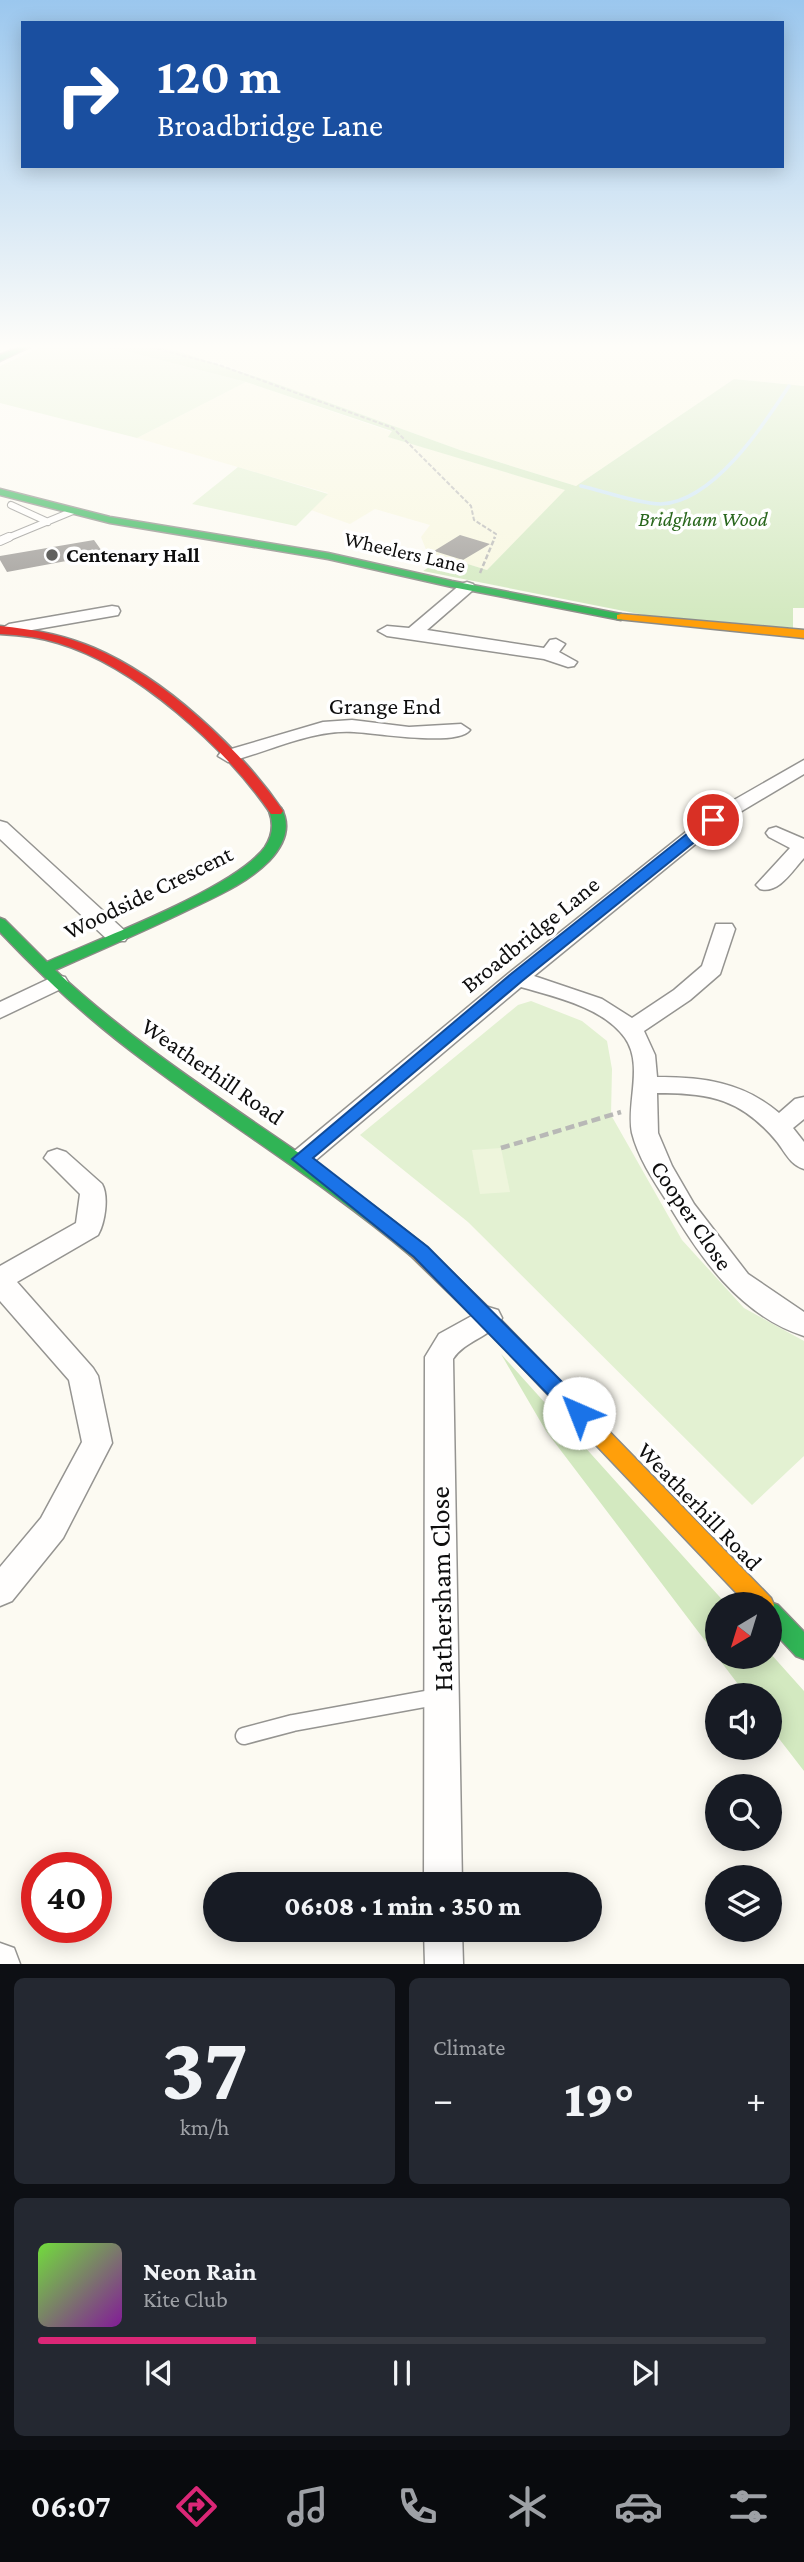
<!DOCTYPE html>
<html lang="en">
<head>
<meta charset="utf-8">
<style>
  :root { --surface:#171b24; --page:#242831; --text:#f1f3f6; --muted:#9ea1a6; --line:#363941; --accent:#db2777 }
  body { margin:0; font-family:"Crimson Pro",serif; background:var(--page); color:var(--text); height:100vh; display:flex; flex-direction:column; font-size:26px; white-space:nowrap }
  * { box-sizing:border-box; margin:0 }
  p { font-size:23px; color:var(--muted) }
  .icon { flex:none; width:38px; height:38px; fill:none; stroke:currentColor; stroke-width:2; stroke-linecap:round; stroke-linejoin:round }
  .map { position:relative; height:1964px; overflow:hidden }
  .sheet { display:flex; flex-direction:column; gap:14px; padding:14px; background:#0d0f14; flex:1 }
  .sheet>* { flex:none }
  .guide { position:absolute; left:21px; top:21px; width:763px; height:147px; border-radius:0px; box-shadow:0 4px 18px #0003; background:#1a4fa0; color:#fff; overflow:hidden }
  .needle { width:46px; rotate:218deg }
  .tools { position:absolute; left:705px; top:1592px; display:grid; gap:14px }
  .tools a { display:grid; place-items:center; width:77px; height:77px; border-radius:50%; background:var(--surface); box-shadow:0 4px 18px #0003; font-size:35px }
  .speed { position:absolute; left:21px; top:1852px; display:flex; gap:14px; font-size:35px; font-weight:700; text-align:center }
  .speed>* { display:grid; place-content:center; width:91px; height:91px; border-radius:50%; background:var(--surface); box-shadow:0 4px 18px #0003; line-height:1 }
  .speed .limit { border:10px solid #d22; background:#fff; color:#111 }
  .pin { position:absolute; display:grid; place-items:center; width:60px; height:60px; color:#fff; margin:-30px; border:4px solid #fff; border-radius:50%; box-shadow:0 2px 7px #0007 }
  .me { position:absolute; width:77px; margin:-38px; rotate:316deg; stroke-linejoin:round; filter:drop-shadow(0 0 5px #0008) }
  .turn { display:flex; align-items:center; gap:24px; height:147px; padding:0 21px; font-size:32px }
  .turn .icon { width:91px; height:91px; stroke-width:2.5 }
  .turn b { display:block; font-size:49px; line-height:60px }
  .big { font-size:52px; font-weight:800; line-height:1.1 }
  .sheet .tile { flex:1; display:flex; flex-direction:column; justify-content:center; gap:10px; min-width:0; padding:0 24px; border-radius:10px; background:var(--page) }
  .sheet .dial { align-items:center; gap:0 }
  .dial b { font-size:91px; line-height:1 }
  .song { display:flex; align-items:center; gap:21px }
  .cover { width:84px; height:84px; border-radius:10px; background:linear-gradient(135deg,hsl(100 70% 55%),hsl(290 70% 35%)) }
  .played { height:7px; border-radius:4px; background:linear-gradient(90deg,var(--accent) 30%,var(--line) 30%) }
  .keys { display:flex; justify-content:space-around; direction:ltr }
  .heat { display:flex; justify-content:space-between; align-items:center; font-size:38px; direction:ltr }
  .sheet .tiles { flex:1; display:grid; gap:14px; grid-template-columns:1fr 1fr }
  .tile:last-child { grid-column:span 2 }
  .trip { position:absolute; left:203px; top:1872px; width:399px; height:70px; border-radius:35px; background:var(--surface); box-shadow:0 4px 18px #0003; font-weight:800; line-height:70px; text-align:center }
  .menu { display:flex; height:112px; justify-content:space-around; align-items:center; background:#090b0e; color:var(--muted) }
  .menu .icon { width:49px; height:49px }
  .menu .active { color:var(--accent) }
  .menu b { font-size:32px; color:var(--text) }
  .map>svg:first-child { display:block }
  .farmland { fill:#f8f7df }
  .green { fill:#e3f1d2 }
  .forest { fill:#d3e9c0 }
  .pitch { fill:#eef5dc }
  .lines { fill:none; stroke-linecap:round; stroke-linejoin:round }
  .stream { stroke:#c9e4f6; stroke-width:3.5 }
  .building { fill:#9f9c98 }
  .lane-far2-casing { stroke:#959491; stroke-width:8 }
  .lane-far1-casing { stroke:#959491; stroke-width:10 }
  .lane-casing { stroke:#959491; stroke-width:19 }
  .street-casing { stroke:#959491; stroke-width:3 }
  .fast-casing { stroke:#8c8b87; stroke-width:3 }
  .slow-casing { stroke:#8c8b87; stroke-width:3 }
  .jam-casing { stroke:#8c8b87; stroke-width:3 }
  .path-far2 { stroke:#b8b8b6; stroke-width:2; stroke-dasharray:4.5 2; stroke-linecap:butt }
  .path-far1 { stroke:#b8b8b6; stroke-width:2.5; stroke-dasharray:5 2.5; stroke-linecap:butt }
  .path { stroke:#b8b8b6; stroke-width:4.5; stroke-dasharray:9 4.5; stroke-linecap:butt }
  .lane-far2 { stroke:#fffefd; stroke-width:6 }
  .lane-far1 { stroke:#fffefd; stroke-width:8 }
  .lane { stroke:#fffefd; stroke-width:16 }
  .street { fill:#fffefd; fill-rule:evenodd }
  .fast { fill:#30b455; fill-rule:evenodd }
  .slow { fill:#ff9f0a; fill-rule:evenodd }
  .jam { fill:#e5322d; fill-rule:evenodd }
  .route { fill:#1a73e8; stroke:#114b97; stroke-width:2 }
  .poi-dot { fill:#61615e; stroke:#fff; stroke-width:2.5 }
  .labels { text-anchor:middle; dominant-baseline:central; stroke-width:7; stroke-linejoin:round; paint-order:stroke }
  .far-park-label { font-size:21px; font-style:italic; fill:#29671d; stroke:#fff }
  .far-street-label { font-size:21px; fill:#0e0e0e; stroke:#fff }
  .far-poi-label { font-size:21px; font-weight:bold; fill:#0e0e0e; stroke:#fff; text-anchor:start }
  .street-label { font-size:24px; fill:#0e0e0e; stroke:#fff }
  .near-street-label { font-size:28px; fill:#0e0e0e; stroke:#fff }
</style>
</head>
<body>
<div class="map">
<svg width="804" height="1964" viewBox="0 0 804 1964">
  <rect width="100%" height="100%" fill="#fcfaf2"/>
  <!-- farmland -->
  <path class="farmland" d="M146,344H804V386L734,379L576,486L460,450L222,364Z
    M246,382L392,432L389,437L566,490L487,570L427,552L421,537L430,525L375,509L350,524L311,510L328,493L137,438Z"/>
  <!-- green -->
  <path class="green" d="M48,344L117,349L246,382L137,438L0,403V366Z
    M238,467L328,494L296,526L192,504Z
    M531,1001L582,1021L607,1041L612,1069L611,1115L682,1240L744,1308L804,1341V1456L752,1505L468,1222L360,1135L518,1005Z"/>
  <!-- forest -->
  <path class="forest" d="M57,344H146L177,351L269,381L460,450L576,486L734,379L804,386V608H793V628L644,615L423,571L445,557L487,570L565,490L388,437L392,431L246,382L117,349Z
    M501,1354L727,1605H718V1657H770V1653L804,1691V1771L770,1727V1696H747L546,1431Z"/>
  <!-- pitch -->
  <path class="pitch" d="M501,1148L510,1192L480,1194L472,1150Z"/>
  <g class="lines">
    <!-- stream -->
    <path class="stream" d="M581,486C604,491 638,504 661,504C713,502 763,426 789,386"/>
  </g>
  <!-- building -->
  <path class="building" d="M460,535L490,544L463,560L434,551Z
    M94,540L104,554L7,572L0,560V556Z"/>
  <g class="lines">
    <!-- lane-far2 casing -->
    <g class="lane-far2-casing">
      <path id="lane-far2" d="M11,505L48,522
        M5,539L73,511"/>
    </g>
    <!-- lane-far1 casing -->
    <g class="lane-far1-casing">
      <path id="lane-far1" d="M0,541L9,537"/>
    </g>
    <!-- lane casing -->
    <g class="lane-casing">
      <path id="lane" d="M244,1736L293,1723L436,1697"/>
    </g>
    <!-- street casing -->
    <g class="street-casing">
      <path id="street" d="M467,582L473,584L475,587L473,590L427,630L544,648L550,640L556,639L565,644L559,652L577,662L574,666L568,667L544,659L387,636L378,631L387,626L409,628L461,584Z
        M112,606L118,607L120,611L118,615L9,634L1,629L9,624Z
        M352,720L409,727L461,724L470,730C457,747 376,733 354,732C312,729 268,752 228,762L218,756L221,752L323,722Z
        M804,760V774L720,824L534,976L602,999L632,1018L674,990L702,966L716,924H732L735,929L720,974L690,1000L644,1031L655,1055L657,1077C703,1077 743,1082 779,1113L795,1099L804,1097V1119L793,1128L804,1142V1169C791,1165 786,1154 778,1143C742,1099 711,1093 657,1093L658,1133L672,1166L694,1204L748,1274L804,1312V1336C739,1315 699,1256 666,1200C653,1180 638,1157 632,1133C626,1103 644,1065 625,1038C603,1007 555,997 521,987L310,1165L301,1168L292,1165L288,1159L292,1153L509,973L706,816Z
        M0,821L7,823L125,931L128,936L125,941H109L0,839Z
        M776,827L804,839V858C792,871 779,894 760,889L756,885L790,848L769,837L766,833L769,829Z
        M57,975L65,977L68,982L65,987L0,1018V1002Z
        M57,1149L66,1152L102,1184C109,1196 105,1223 98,1235L17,1282L93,1368L98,1376L112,1443L63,1538L12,1601L0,1606V1567L41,1518L82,1442L69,1380L0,1301V1266L76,1223L80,1194L44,1158L48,1152Z
        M488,1307L498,1310L502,1318C492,1337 465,1340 453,1359L462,1885H424L425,1357L439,1334Z
        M424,1930H462L463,1964H425Z
        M0,1943L14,1948L20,1964H0Z"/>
    </g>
    <!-- fast casing -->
    <g class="fast-casing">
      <path id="fast" d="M26,344H36L0,361V355Z
        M0,489L110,517L328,553L452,581L621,614L627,617L621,620L452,587L328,559L110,523L0,495Z
        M276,807L281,808C292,827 283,846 269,861C247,883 219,895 192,908C147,930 101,950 55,970C167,1075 305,1148 424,1245L426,1250L424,1255L417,1257L410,1255C317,1177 212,1115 117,1040C74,1006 37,971 0,932V918L5,920L47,962C97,940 236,888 265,847C273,835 274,824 269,811Z
        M770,1602L778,1605L804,1632V1659L796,1656L770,1628V1605H762Z"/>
    </g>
    <!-- slow casing -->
    <g class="slow-casing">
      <path id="slow" d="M621,614L804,630V638L617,619V615Z
        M417,1243L424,1245L497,1316L771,1598L774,1605L771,1612L770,1605H748L483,1326L410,1255L408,1250L410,1245Z"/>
    </g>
    <!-- jam casing -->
    <g class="jam-casing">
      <path id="jam" d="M0,626C32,629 64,635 94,648C164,678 240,748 283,811L281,814H271C226,748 136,666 58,643C39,637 20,635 0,634Z"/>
    </g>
    <!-- path-far2 -->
    <path class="path-far2" d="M138,344L219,365L393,428L471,506L474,520L496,534L494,539"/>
    <!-- path-far1 -->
    <path class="path-far1" d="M480,573L495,537"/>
    <!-- path -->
    <path class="path" d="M501,1148L621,1112"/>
    <!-- lane-far2 -->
    <use href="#lane-far2" class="lane-far2"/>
    <!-- lane-far1 -->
    <use href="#lane-far1" class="lane-far1"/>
    <!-- lane -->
    <use href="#lane" class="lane"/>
    <!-- street -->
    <use href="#street" class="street"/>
    <!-- fast -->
    <use href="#fast" class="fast"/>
    <!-- slow -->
    <use href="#slow" class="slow"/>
    <!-- jam -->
    <use href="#jam" class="jam"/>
  </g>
  <!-- sky -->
  <linearGradient id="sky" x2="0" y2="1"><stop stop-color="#9bc7ee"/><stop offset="0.56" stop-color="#fefdf9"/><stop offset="1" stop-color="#fefdf9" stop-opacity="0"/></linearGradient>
  <rect width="804" height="619" fill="url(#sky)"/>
  <!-- route -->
  <path class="route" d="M713,815L718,817V823L522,981L313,1158L428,1247L587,1407L590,1413L587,1419L579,1422L572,1419L414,1257L292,1159L511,974L708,817Z"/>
  <!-- markers -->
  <circle class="poi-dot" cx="52" cy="555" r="7"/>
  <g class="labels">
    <!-- far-park labels -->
    <g class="far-park-label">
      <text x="703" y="519">Bridgham Wood</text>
    </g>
    <!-- far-street labels -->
    <g class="far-street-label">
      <text transform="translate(405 552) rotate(13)">Wheelers Lane</text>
    </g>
    <!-- far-poi labels -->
    <g class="far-poi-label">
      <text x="66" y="555">Centenary Hall</text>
    </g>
    <!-- street labels -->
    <g class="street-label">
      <text x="385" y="705">Grange End</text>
      <text transform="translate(148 892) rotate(-26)">Woodside Crescent</text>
      <text transform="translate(530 934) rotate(-39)">Broadbridge Lane</text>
      <text transform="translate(213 1071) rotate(35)">Weatherhill Road</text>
      <text transform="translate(692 1215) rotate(56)">Cooper Close</text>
      <text transform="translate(700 1506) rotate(46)">Weatherhill Road</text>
    </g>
    <!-- near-street labels -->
    <g class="near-street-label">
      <text transform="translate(441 1589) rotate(-91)">Hathersham Close</text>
    </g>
  </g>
</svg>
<div class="tools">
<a><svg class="needle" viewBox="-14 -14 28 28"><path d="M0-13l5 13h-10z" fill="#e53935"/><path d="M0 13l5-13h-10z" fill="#9ea1a6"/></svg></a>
<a><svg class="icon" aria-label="sound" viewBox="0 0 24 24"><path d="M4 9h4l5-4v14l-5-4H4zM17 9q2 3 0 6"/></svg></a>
<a><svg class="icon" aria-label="search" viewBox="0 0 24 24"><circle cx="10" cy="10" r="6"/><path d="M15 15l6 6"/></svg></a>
<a><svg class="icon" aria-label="layers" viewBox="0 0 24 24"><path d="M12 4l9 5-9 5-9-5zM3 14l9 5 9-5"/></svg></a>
</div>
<div class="speed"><div class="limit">40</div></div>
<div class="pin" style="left:713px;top:820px;background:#d93025"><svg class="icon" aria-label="arrive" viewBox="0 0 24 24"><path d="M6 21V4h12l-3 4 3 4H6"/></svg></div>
<svg class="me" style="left:579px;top:1413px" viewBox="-20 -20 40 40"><circle r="19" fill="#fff"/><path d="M0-13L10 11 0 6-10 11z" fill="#1a73e8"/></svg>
<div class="trip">06:08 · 1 min · 350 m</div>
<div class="guide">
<div class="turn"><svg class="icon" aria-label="right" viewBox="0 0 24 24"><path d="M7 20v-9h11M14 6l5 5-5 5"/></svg><div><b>120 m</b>Broadbridge Lane</div></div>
</div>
</div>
<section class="sheet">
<div class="tiles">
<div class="tile dial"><b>37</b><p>km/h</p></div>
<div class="tile"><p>Climate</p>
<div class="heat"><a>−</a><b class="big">19°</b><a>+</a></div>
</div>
<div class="tile">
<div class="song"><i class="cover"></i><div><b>Neon Rain</b><p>Kite Club</p></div></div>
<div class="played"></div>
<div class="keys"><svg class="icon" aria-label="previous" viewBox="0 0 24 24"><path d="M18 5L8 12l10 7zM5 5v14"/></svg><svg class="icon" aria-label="pause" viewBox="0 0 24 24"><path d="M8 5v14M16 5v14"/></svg><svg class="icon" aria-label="next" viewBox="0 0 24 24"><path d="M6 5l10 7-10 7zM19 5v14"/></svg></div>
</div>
</div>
</section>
<nav class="menu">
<b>06:07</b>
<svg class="icon active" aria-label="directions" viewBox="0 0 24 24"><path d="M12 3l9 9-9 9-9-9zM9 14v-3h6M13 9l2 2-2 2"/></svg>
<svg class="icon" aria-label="music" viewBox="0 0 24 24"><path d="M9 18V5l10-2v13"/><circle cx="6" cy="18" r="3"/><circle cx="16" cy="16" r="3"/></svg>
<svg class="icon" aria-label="phone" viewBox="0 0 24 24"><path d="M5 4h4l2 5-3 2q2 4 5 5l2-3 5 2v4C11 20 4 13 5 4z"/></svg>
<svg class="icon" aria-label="climate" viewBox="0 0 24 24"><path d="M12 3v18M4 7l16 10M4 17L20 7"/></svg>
<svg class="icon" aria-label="car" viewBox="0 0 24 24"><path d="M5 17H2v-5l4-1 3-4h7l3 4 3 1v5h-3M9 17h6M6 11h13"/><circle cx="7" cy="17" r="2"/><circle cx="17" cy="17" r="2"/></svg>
<svg class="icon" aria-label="filters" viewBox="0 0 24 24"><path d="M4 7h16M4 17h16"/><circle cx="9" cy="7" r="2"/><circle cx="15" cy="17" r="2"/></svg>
</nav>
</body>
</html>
